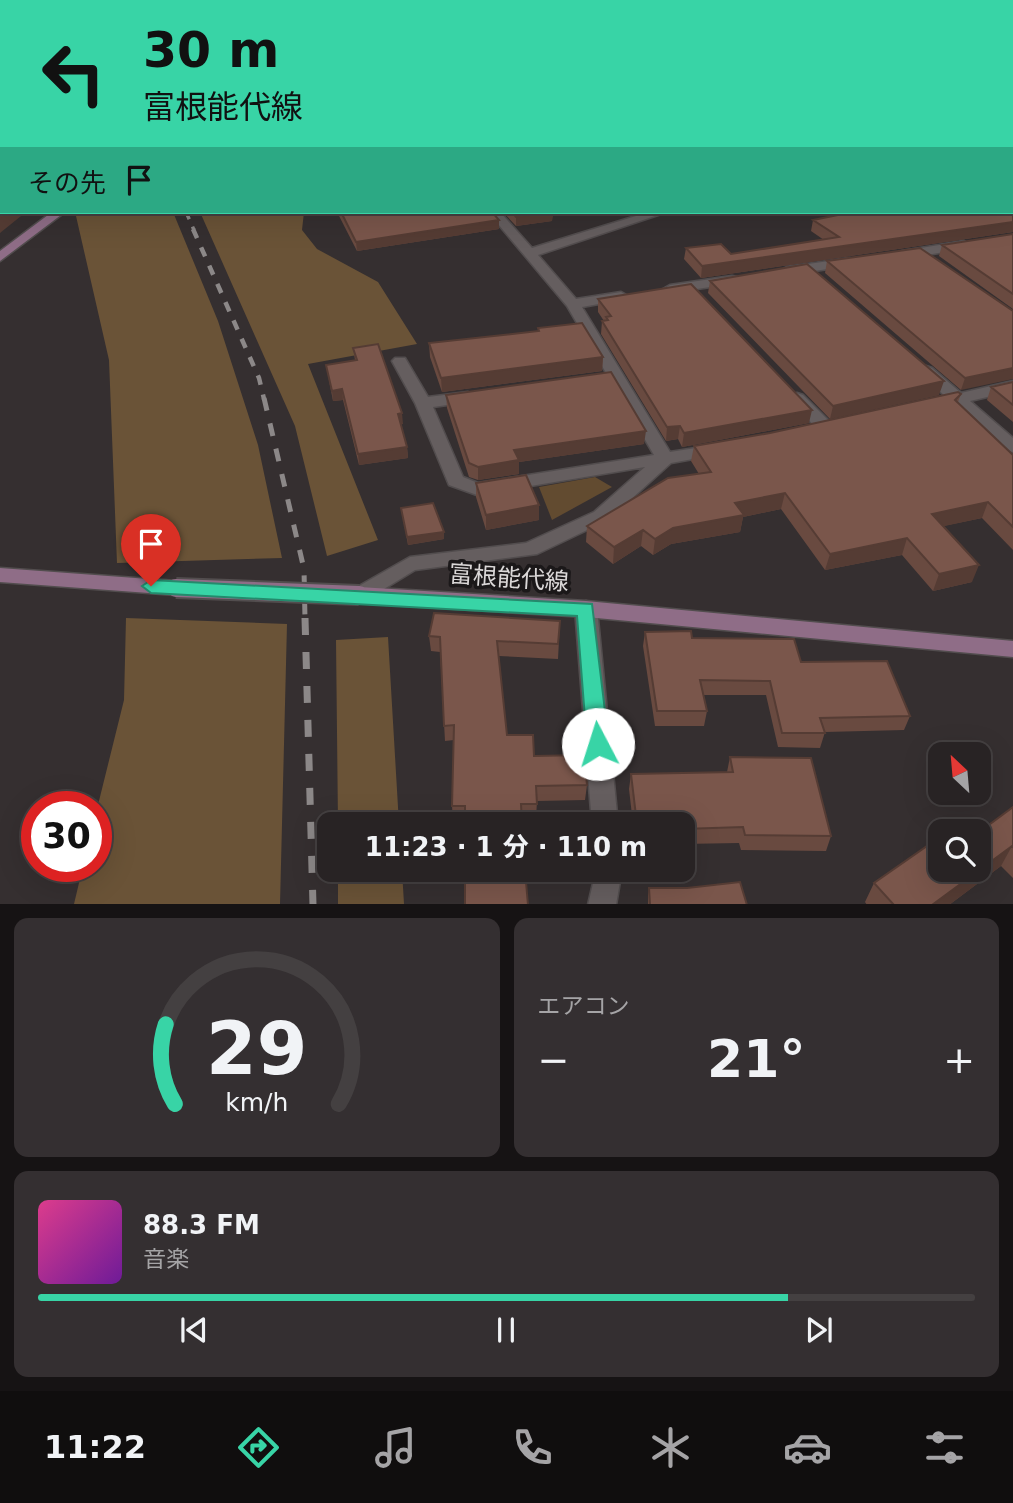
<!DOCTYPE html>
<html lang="ja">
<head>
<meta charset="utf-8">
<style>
  :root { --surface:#282324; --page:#342f31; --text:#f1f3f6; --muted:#a5a4a6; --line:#444041; --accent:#38d4a6 }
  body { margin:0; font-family:"DejaVu Sans","Noto Sans JP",sans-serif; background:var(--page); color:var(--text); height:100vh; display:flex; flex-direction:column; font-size:26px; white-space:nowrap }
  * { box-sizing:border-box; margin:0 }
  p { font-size:23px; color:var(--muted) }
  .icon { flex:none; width:38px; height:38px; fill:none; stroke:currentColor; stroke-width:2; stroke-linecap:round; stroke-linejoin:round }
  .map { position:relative; height:904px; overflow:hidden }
  .side { display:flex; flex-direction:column; gap:14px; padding:14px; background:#161314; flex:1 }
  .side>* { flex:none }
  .banner { position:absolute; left:0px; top:0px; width:1013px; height:214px; box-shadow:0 7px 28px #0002,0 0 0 2px var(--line); background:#38d4a6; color:#111; overflow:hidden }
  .needle { width:46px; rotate:334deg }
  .controls { position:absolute; left:928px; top:742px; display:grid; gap:14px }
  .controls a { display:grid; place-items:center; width:63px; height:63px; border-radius:14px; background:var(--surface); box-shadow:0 7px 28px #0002,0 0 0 2px var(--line); font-size:35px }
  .speed { position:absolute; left:21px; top:791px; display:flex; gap:14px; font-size:35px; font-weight:700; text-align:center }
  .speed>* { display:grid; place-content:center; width:91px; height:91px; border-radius:50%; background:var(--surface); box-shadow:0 7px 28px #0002,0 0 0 2px var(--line); line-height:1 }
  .speed .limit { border:10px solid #d22; background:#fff; color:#111 }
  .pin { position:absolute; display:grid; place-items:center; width:60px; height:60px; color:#fff; margin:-72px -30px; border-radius:50% 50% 50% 0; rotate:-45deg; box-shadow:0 0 7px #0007 }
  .pin .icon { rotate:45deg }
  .me { position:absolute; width:77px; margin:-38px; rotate:355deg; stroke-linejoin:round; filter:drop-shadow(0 0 5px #0008) }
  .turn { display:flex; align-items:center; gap:24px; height:147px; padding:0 28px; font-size:32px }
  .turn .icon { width:91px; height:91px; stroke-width:2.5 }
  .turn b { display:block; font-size:49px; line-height:60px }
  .then { display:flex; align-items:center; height:66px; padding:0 28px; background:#0003; gap:14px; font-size:26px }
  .big { font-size:52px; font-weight:700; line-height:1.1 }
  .side .tile { flex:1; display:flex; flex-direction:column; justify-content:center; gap:10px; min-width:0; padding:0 24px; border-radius:14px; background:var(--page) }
  .side .dial { align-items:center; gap:0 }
  .dial svg { height:182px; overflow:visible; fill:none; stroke:var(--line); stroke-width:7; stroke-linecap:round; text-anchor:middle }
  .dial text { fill:var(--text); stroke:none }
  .song { display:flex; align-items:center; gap:21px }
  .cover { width:84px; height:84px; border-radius:10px; background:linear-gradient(135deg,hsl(330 70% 55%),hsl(280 70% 35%)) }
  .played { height:7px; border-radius:4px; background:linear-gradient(90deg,var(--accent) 80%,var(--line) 80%) }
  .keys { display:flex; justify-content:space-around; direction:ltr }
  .heat { display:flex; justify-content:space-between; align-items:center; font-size:38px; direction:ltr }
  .side .tiles { flex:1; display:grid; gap:14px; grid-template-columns:1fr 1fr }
  .tile:last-child { grid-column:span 2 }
  .trip { position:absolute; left:317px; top:812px; width:378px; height:70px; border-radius:14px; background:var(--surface); box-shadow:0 7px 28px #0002,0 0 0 2px var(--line); font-weight:700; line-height:70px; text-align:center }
  .menu { display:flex; height:112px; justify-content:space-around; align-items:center; background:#100e0e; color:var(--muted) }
  .menu .icon { width:49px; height:49px }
  .menu .selected { color:var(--accent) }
  .menu b { font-size:32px; color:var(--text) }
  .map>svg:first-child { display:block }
  .green { fill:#624b30 }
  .forest { fill:#6a5337 }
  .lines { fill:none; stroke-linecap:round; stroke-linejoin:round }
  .street-casing { stroke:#524d4e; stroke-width:3 }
  .secondary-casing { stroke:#524d4e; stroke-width:3 }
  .street { fill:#655e5f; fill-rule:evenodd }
  .secondary { fill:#8f6d87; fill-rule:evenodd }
  .rail-far3 { stroke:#8c8888; stroke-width:3.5; stroke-dasharray:8 8; stroke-linecap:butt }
  .rail-far2 { stroke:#8c8888; stroke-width:4.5; stroke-dasharray:10 10; stroke-linecap:butt }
  .rail-far1 { stroke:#8c8888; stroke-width:5; stroke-dasharray:13 13; stroke-linecap:butt }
  .rail { stroke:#8c8888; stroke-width:7; stroke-dasharray:17 17; stroke-linecap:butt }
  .secondary-bridge-casing { stroke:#524d4e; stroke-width:22; stroke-linecap:butt }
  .secondary-bridge { stroke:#8f6d87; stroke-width:18 }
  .wall { fill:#694a40 }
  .shaded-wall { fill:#553c34 }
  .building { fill:#7a564b; stroke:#553c34; stroke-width:2 }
  .route { fill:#38d4a6; stroke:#248a6c; stroke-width:2 }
  .labels { text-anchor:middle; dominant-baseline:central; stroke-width:7; stroke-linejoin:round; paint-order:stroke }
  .street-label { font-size:24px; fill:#dbd8d8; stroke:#1b1819 }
</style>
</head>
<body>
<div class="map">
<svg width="1013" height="905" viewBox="0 0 1013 905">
  <rect width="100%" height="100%" fill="#352f30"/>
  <!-- green -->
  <path class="green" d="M595,477L612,487L552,520L539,487Z"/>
  <!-- forest -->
  <path class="forest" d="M82,212H173L218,321L258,445L282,558L117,563L109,360L76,216Z
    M200,212H304L302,230L317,249L378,282L417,344L308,364L378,540L327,556L295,426Z
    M126,618L287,624L280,904H74L83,866H96V813L124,700Z
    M388,637L399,824H338L336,640Z
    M338,870H402L404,904H338Z"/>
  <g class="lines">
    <!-- street casing -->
    <g class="street-casing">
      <path id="street" d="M1012,59H1013V65H1012Z
        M488,212H500L532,248L649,212H667L538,255L576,299L621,292L628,296L621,300L582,307L670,452L715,445L724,450L715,455L671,463L608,520L537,554L415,570L366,600L359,603L352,600L349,595L352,590L410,557L526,543L594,512L645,467L477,495L449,485L415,403L392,361L395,358H405L428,397L468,392L476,397L468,402L433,407L463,477L478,483L654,455L567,306Z
        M964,241L970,245L969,248L902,259L895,255L902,251Z
        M850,258L857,262L855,265L787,275L780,271L787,267Z
        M732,276L737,277V283L670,293L663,289L670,285Z
        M926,366L932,368L961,393L1013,381V391L970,401L1013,438V452L1007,451L955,405L932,407L930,404L932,401L946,397L918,371Z
        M797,393L803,395L832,424L834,428L832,432H820L791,401L789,398L791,395Z
        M586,601L593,604L597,609L618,824H592L575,609L579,604Z
        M596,870H622L616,905H588Z"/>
    </g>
    <!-- secondary casing -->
    <g class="secondary-casing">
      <path id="secondary" d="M52,212H65L0,261V251Z
        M0,568L176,581L183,583L186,588L183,593L176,595L0,582Z
        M359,587L586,601L1013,641V657L586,617L359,603L352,600L349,595L352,590Z"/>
    </g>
    <!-- street -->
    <use href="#street" class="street"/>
    <!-- secondary -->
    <use href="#secondary" class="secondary"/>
    <!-- rail-far3 -->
    <path class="rail-far3" d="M186,212L194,230"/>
    <!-- rail-far2 -->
    <path class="rail-far2" d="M193,229L259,378L264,399"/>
    <!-- rail-far1 -->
    <path class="rail-far1" d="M264,398L304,569L305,619"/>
    <!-- rail -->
    <path class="rail" d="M305,618L313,905"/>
    <!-- secondary-bridge casing -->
    <g class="secondary-bridge-casing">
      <path id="secondary-bridge" d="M176,588L359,595"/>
    </g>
    <!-- secondary-bridge -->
    <use href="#secondary-bridge" class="secondary-bridge"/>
  </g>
  <!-- wall -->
  <path class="wall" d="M1012,87H1013V232L701,278L684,259L686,248L731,254L824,240L811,231L813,220L1012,212Z
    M337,212H492L499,229L357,251Z
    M503,212H553L552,221L516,226Z
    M1013,234V309L939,256L942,245Z
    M827,261L1013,311L961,390L825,273Z
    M710,281L939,395L830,419L708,293Z
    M598,299L809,423L682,447L678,439L666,441L601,334L602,321H604L598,312Z
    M538,328L603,357L602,371L442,392L430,357L429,343L538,331Z
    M353,348L403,424H401L407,447L408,458L359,465L343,400L333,401L326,365L355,360Z
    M1013,382V422L987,400L991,387Z
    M961,394L958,402L1013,455V550L982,518L943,526L972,582L933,591L902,555L825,570L781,509L743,517L740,532L671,544L653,555L641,546L613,564L586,542L587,526L699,474L691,461L694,446L770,433Z
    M446,395L644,444L519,462V474L478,480L469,477L447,408Z
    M476,483L539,520L486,530L476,497Z
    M401,508L444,532V539L408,545Z
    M560,621L558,659L499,656L507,735L534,756L587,785L585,800L537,801L536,818L453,821L452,806L454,740L445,741L440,652L431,651L429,636Z
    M645,632L692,638L801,662L910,716L904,730L825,732L820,748L778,747L766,695H703L707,711L704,726H655L643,646Z
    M730,757L831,836L826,851L741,850L739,843L682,844V824H633L629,789L631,774L727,772Z
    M1013,807V878L1001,866L949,905H867L865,902L874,883L940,870Z
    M649,888H687L747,905H648V895Z"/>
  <!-- shaded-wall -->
  <path class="shaded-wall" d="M527,0H576L562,2H513Z
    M8,212H26L0,233V218Z
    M553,212L552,221L516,226V217Z
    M499,220V229L357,251L356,242Z
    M1013,222V232L701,278L702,266Z
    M603,357L602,371L442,392L441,378Z
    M1013,368V379L961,390L965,378Z
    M944,381L939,395L830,419L833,406Z
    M342,389L343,400L333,401L332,391Z
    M812,410L809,423L682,447L684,433Z
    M402,413L403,424L399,425L398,414Z
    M680,426L678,439L666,441L667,427Z
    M646,431L644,444L519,462V474L478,480V467L514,450Z
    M407,447L408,458L359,465L358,454Z
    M785,493L781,509L743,517L740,532L671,544L653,555L655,539L673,528L735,503Z
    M988,502L982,518L926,530L932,514Z
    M539,505V520L486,530V515Z
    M643,530L641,546L613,564L614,547Z
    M444,532V539L408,545L407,537Z
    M907,538L902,555L825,570L830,554Z
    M979,565L972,582L933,591L939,574Z
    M1012,846L1001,866L949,905H932Z"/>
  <!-- building -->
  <path class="building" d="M158,0H527L513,2H160Z
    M1012,24L1013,25V35H1012V37Z
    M1012,87H1013V178H1012Z
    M0,143H2V212H8L0,218Z
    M1012,183H1013V199H1012Z
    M1012,208H1013V222L702,266L686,248L721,244L731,254L839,237L813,220L853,212H1012Z
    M341,212H492L499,220L356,242Z
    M512,212H551L516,217Z
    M1013,234V294L942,245Z
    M920,248L1013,311V368L965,378L827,261Z
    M807,264L944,381L833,406L710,281Z
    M691,284L812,410L684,433L680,426L667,427L602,321L608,320L606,317L611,316L598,299Z
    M582,323L603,357L441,378L429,343L539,331L538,328Z
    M378,344L402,413L398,414L407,447L358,454L342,389L332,391L326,365L357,360L353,348Z
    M611,372L646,431L514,450L519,460L478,467L469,463L446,395Z
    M1013,382V405L991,387Z
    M958,392L961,394L955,400L1013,455V527L988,502L932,514L979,565L939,574L907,538L830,554L785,493L735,503L744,515L673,528L655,539L643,530L614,547L587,526L668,478L711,472L694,446L770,433Z
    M526,475L539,505L486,515L476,483Z
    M433,503L444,532L407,537L401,508Z
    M434,613L560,621L558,644L497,641L507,735H533L534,756L584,755L587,785L536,786L537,804H521L522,824H465V806H452L454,725L444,726L440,637L429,636Z
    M691,631L692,638L794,639L801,662L887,661L910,716L820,718L825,733H782L770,681L700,680L707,711H657L645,632Z
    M730,757L811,758L831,836L745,835L743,827L682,829V824H637L631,774L733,772Z
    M1013,807V847L1012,846L932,905H894L874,883L940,837V870H978V833Z
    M465,870H525L528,905H465Z
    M740,882L747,905H650L649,888H687Z"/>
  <!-- route -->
  <path class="route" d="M151,580L592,604L609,744L606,750L598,753L590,750L587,744L577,616L151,593L142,586Z"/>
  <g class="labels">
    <!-- street labels -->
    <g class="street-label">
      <text transform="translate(509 578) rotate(4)">富根能代線</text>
    </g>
  </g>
</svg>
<div class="controls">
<a><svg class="needle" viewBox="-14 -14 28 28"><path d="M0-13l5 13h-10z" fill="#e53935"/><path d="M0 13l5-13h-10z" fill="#a5a4a6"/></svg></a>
<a><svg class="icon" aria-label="search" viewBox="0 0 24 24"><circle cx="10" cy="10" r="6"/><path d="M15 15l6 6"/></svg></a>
</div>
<div class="speed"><div class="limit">30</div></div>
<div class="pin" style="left:151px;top:586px;background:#d93025"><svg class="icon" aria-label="arrive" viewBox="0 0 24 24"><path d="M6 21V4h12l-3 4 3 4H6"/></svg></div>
<svg class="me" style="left:598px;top:744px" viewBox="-20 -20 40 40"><circle r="19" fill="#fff"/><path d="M0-13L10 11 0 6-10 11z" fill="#38d4a6"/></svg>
<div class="trip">11:23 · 1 分 · 110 m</div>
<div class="banner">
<div class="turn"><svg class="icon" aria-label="left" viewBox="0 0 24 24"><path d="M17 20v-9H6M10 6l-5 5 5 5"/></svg><div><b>30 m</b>富根能代線</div></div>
<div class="then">その先<svg class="icon" aria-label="arrive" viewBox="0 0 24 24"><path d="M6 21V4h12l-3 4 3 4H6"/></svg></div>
</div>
</div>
<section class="side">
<div class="tiles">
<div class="tile dial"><svg viewBox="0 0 100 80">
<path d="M14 69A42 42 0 1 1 86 69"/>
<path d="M14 69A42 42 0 0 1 10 34" stroke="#38d4a6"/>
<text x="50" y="56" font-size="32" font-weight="700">29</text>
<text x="50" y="72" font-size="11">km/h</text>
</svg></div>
<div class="tile"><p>エアコン</p>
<div class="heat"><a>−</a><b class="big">21°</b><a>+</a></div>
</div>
<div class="tile">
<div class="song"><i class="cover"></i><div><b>88.3 FM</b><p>音楽</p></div></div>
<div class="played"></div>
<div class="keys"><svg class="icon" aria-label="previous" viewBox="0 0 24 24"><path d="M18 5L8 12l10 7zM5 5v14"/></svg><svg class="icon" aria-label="pause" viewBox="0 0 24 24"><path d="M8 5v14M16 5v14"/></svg><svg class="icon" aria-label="next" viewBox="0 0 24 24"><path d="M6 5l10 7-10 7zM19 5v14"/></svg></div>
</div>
</div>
</section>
<nav class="menu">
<b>11:22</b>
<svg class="icon selected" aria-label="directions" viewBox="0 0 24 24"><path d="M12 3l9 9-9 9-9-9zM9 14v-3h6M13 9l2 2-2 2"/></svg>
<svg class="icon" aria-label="music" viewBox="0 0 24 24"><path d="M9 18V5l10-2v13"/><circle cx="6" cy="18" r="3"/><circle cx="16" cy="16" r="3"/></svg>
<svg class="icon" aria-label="phone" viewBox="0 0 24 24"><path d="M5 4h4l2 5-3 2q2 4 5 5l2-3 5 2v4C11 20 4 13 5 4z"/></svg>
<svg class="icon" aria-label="climate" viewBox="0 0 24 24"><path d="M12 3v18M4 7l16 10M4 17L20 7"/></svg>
<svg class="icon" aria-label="car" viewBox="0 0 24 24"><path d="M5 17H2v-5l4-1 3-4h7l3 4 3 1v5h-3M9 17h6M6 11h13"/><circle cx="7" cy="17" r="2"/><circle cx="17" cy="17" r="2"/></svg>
<svg class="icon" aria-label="filters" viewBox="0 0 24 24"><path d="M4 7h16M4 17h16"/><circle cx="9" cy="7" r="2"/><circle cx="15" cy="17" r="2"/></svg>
</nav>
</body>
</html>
